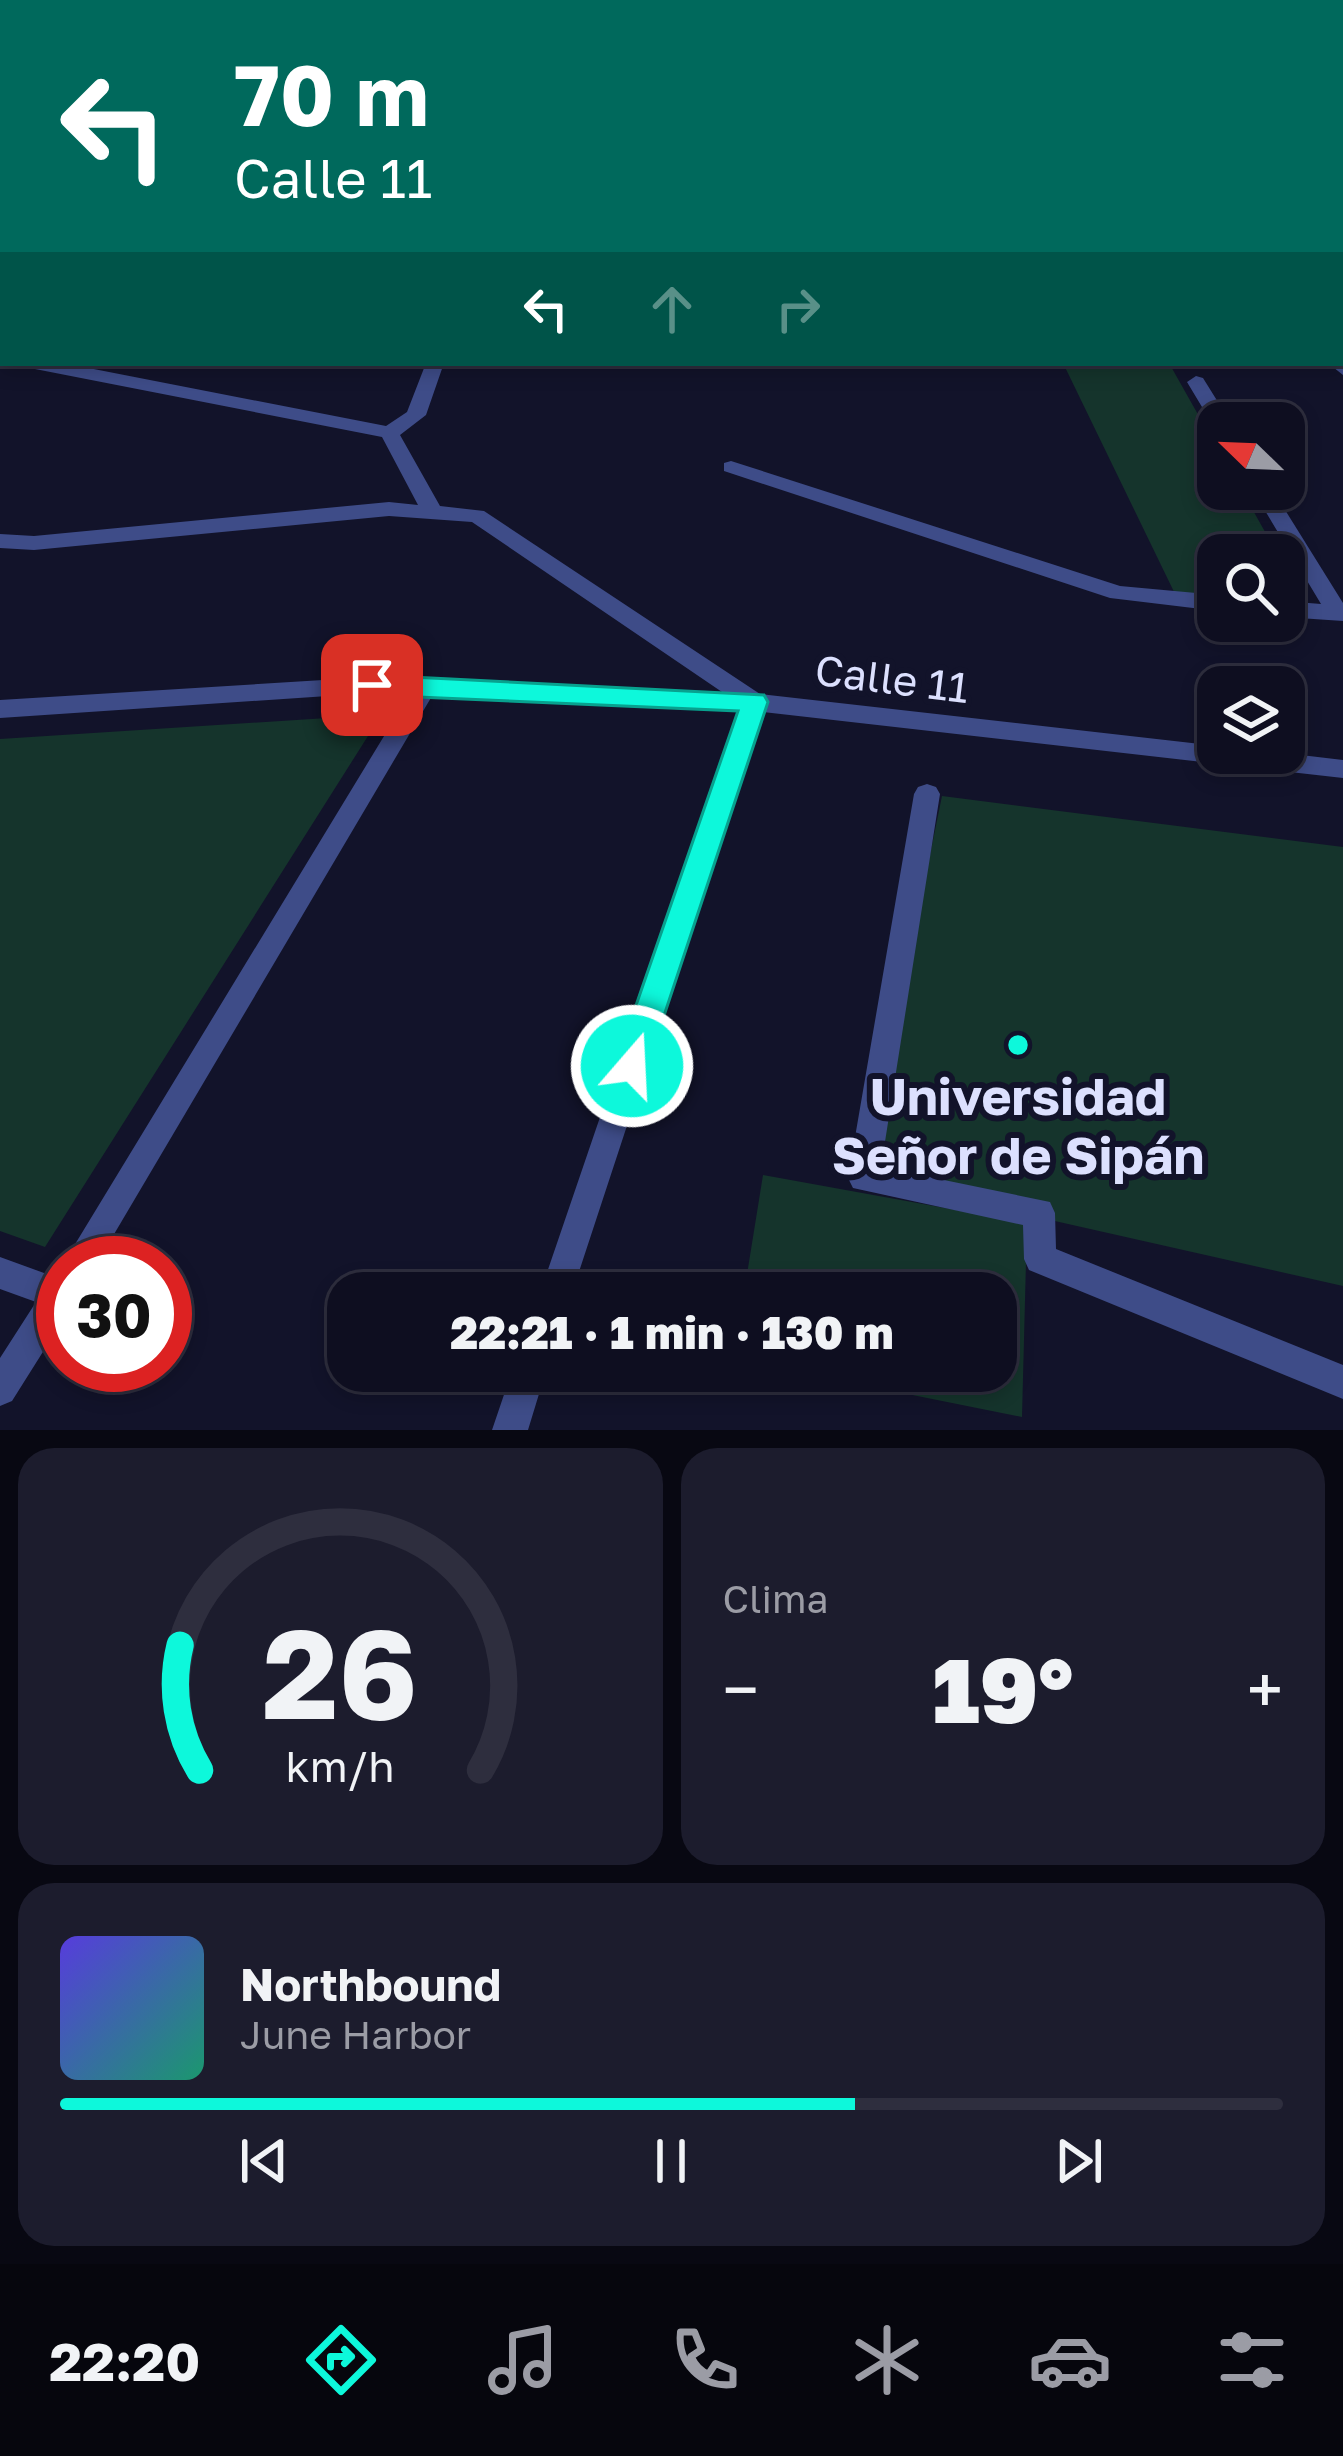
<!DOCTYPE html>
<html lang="es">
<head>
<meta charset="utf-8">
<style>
  :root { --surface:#0e0e20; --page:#1c1c2d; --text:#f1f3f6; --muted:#9b9ca5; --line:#2e2e3e; --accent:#0df8db }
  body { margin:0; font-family:"Golos Text",sans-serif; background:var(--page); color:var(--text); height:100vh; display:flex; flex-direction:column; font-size:45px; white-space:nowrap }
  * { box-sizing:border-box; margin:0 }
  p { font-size:39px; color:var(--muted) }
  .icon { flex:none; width:66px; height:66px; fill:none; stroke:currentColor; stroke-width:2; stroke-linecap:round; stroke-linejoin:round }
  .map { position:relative; height:1430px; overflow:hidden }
  .sheet { display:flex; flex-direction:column; gap:18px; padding:18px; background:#080812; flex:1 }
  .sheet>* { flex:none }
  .banner { position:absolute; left:0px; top:0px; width:1344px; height:366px; box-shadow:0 6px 18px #0003,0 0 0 3px var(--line); background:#00695c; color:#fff; overflow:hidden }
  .needle { width:78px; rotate:293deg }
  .buttons { position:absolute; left:1197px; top:402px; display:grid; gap:24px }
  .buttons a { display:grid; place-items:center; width:108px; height:108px; border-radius:24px; background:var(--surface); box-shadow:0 6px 18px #0003,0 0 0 3px var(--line); font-size:60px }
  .speed { position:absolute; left:36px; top:1236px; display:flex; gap:24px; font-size:60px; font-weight:700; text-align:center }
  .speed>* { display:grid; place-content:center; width:156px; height:156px; border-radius:50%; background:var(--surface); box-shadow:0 6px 18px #0003,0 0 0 3px var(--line); line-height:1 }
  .speed .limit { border:18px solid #d22; background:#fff; color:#111 }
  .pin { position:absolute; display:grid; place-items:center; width:102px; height:102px; color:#fff; margin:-51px; border-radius:24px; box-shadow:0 6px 18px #0006 }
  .me { position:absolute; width:132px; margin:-66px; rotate:19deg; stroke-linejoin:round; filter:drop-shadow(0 0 9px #0008) }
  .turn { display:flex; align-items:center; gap:42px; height:252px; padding:0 36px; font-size:54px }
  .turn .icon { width:156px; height:156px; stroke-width:2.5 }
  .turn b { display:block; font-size:84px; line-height:102px }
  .lanes { display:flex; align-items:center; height:114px; padding:0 36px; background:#0003; justify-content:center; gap:60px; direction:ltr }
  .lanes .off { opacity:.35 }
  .big { font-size:90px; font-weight:800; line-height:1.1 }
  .sheet .widget { flex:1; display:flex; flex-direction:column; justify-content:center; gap:18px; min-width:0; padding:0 42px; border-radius:36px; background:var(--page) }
  .sheet .dial { align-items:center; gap:0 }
  .dial svg { height:312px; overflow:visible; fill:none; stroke:var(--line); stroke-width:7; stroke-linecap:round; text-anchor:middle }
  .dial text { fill:var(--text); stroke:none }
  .song { display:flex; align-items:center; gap:36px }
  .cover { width:144px; height:144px; border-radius:18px; background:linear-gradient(135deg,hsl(250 70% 55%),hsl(160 70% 35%)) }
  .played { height:12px; border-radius:6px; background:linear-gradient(90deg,var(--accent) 65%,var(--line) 65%) }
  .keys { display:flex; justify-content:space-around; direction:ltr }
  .heat { display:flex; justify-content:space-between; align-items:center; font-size:66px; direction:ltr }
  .sheet .tiles { flex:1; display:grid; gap:18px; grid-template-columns:1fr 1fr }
  .widget:last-child { grid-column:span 2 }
  .trip { position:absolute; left:327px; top:1272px; width:690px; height:120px; border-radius:36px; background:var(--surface); box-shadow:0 6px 18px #0003,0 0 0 3px var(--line); font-weight:800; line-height:120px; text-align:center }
  .tabs { display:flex; height:192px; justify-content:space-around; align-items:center; background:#06060d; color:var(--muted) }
  .tabs .icon { width:84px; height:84px }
  .tabs .selected { color:var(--accent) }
  .tabs b { font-size:54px; color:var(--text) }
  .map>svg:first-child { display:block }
  .green { fill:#15342c }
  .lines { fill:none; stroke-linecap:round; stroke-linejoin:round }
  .service { fill:#3e4c88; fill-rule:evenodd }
  .minor { fill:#3e4c88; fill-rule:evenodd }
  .primary { fill:#a266fb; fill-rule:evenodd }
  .route { fill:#0df8db; stroke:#08a18e; stroke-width:3 }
  .poi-dot { fill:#0df8db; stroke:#12132a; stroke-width:4.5 }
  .labels { text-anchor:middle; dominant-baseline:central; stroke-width:12; stroke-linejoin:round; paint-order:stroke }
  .street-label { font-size:42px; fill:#dce0fe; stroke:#12132a }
  .near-poi-label { font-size:51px; font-weight:bold; fill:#dce0fe; stroke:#12132a }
</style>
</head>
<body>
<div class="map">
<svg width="1343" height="1430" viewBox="0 0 1343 1430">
  <rect width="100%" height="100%" fill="#12132a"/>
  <!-- green -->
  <path class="green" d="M1063,363H1169L1218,450V489H1241L1278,555H1218V595L1177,598Z
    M358,716L380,717L45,1247L0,1231V739Z
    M942,796L1343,847V1286L864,1178Z
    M763,1175L1027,1223L1022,1417L793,1371H996V1293H744Z"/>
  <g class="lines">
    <!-- service -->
    <path class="service" d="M1196,376L1203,378L1231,423H1218V428L1214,427L1187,382Z
      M731,461L1120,586L1218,595V611L1110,598L724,471V463Z
      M1252,489H1272L1343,603V621L1284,617V601L1321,604Z"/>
    <!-- minor -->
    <path class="minor" d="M972,0H985L988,3H974Z
      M0,16H3V24H0Z
      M0,90H3V99H0Z
      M3,139V150L0,151V140Z
      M0,350L3,351V363L0,362Z
      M1341,358L1343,359V375L1328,363H1341Z
      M26,363H63L386,426L407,412L426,363H444L426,415L400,435L440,506L484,511L760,694L1218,746V753H1284L1343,760V778L763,712L572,1293H540L739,710L432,696L97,1263L63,1264L409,695L372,693L0,718V700L372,677L722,692L472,522L389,516L34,550L0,548V534L34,536L389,502L418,505L382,437L35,369Z
      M927,784L936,787L940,794L881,1167L1050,1202L1055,1213L1056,1249L1343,1365V1399L1029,1270L1024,1259L1023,1225L853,1188L848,1178L914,794L918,787Z
      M0,1257L55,1277L63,1274V1320L12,1401L0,1406V1358L36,1302L0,1289Z
      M512,1371H546L528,1430H492Z"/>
    <!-- primary -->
    <path class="primary" d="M1174,0H1196L1198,3H1176Z
      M1341,89L1343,90V105L1341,104Z
      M1341,129L1343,130V145L1341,144Z"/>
  </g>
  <!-- route -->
  <path class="route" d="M372,675L764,695L768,702L644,1076L632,1081L620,1076L615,1066L738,711L372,695L359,685Z"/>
  <!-- markers -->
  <circle class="poi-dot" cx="1018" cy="1045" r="12"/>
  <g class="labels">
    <!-- street labels -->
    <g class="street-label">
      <text transform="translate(892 678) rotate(7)">Calle 11</text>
    </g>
    <!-- near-poi labels -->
    <g class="near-poi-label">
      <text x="1018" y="1095">Universidad<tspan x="1018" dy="59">Señor de Sipán</tspan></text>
    </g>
  </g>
</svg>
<div class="buttons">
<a><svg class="needle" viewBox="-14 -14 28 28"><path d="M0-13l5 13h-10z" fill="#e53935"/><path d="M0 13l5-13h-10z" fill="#9b9ca5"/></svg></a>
<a><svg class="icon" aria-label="search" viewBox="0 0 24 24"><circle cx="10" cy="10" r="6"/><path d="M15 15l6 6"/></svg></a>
<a><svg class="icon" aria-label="layers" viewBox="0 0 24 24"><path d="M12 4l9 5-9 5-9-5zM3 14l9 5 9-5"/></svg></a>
</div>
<div class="speed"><div class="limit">30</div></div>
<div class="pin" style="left:372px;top:685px;background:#d93025"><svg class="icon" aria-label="arrive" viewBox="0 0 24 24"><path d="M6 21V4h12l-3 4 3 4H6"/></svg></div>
<svg class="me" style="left:632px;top:1066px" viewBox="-20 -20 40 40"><circle r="17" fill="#0df8db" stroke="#fff" stroke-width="3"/><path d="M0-11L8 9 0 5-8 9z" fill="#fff"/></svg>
<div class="trip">22:21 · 1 min · 130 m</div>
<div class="banner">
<div class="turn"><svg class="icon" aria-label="left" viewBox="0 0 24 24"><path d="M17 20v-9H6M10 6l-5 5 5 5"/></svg><div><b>70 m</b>Calle 11</div></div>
<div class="lanes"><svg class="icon" aria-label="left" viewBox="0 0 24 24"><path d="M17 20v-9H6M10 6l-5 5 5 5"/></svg><svg class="icon off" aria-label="ahead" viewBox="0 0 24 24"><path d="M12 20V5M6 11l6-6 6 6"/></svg><svg class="icon off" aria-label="right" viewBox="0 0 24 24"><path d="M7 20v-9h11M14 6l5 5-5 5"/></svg></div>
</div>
</div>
<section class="sheet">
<div class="tiles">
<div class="widget dial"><svg viewBox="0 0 100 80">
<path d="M14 69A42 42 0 1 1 86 69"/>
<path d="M14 69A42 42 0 0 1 9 37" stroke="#0df8db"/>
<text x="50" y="56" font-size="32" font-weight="700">26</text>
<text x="50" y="72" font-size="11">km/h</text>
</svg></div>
<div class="widget"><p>Clima</p>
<div class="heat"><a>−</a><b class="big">19°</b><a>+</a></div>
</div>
<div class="widget">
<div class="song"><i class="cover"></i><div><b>Northbound</b><p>June Harbor</p></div></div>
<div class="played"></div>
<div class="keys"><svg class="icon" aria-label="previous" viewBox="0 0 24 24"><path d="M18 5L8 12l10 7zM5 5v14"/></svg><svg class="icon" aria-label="pause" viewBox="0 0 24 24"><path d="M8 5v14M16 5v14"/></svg><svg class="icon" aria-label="next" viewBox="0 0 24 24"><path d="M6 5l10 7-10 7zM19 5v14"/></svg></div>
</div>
</div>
</section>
<nav class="tabs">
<b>22:20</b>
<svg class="icon selected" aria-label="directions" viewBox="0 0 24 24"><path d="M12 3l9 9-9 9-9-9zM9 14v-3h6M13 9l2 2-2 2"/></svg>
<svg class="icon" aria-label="music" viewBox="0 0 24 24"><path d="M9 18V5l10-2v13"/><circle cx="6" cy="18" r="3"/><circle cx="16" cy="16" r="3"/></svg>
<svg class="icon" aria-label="phone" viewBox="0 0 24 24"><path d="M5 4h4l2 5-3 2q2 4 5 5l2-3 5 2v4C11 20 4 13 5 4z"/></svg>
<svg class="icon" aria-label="climate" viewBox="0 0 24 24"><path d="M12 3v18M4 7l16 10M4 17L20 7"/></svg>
<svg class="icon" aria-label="car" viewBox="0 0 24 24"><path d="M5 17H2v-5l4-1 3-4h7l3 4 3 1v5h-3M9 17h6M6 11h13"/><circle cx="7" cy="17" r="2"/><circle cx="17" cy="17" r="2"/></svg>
<svg class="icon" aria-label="filters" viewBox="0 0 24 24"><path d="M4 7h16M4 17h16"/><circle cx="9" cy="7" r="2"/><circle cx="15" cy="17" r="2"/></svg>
</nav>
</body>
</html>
